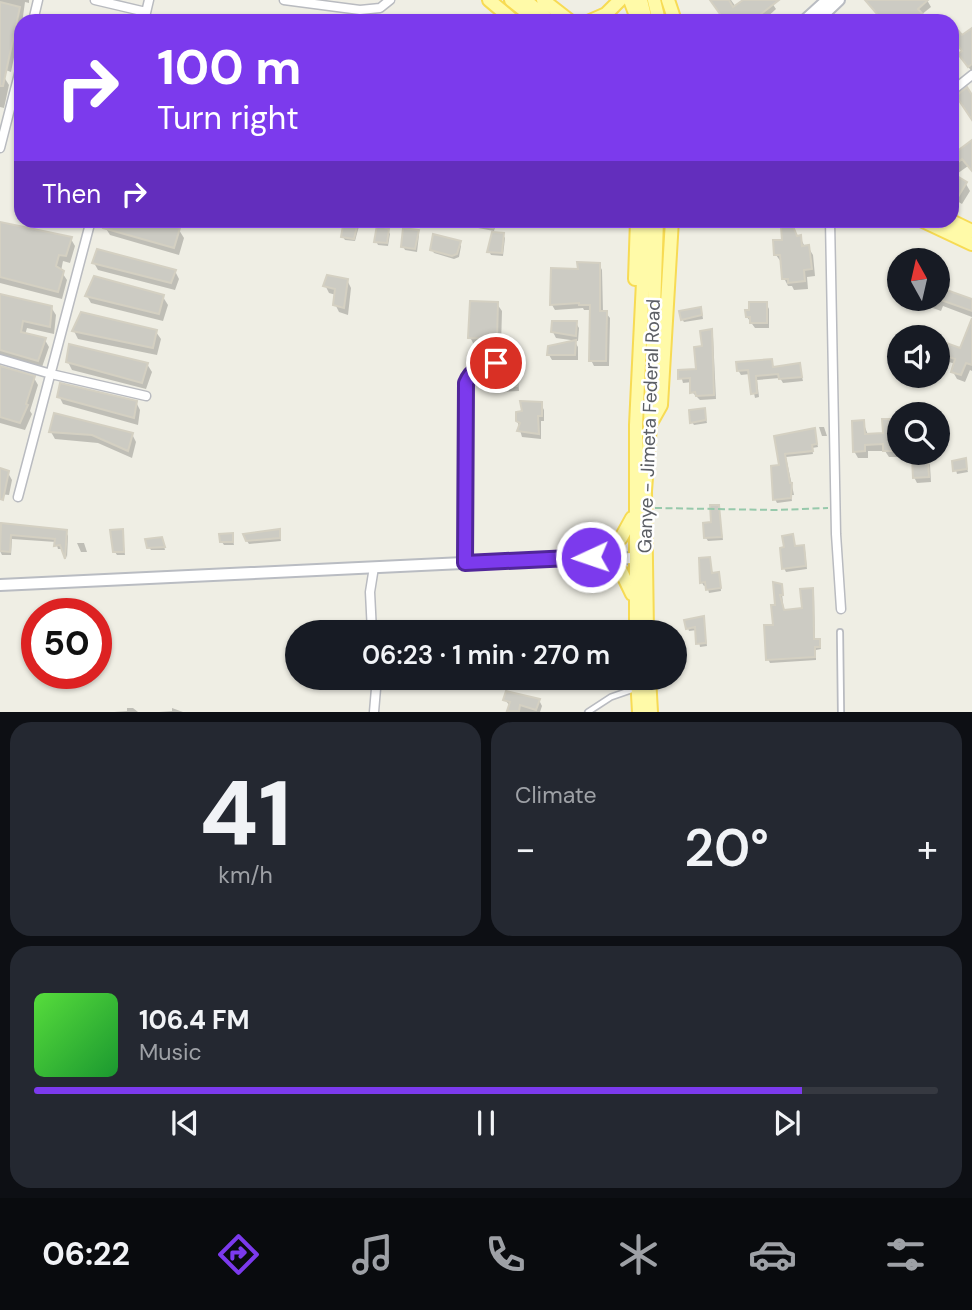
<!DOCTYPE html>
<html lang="en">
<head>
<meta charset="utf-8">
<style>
  :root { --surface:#171b24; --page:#242831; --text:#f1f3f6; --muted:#9ea1a6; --line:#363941; --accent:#7c3aed }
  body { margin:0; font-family:"DM Sans",sans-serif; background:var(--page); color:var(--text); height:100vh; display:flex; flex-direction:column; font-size:26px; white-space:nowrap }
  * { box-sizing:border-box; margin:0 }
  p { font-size:23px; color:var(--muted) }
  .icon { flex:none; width:38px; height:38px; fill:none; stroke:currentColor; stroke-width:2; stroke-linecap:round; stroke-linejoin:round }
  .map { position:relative; height:712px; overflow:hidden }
  .details { display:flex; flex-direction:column; gap:10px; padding:10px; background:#0d0f14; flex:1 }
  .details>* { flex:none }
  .banner { position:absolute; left:14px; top:14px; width:945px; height:214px; border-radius:21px; box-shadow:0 2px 5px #0004; background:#7c3aed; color:#fff; overflow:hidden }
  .needle { width:46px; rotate:352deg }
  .buttons { position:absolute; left:887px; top:248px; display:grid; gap:14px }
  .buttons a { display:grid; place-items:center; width:63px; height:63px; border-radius:50%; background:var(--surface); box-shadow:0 2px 5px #0004; font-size:35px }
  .speed { position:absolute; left:21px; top:598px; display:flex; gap:14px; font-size:35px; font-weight:700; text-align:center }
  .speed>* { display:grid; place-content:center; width:91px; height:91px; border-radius:50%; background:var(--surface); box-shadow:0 2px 5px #0004; line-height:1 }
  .speed .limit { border:10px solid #d22; background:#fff; color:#111 }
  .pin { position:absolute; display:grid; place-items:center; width:60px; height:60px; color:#fff; margin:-30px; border:4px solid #fff; border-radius:50%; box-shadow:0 2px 7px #0007 }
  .me { position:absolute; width:77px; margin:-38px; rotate:267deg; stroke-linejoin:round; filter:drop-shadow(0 0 5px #0008) }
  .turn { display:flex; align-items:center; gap:24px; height:147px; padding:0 28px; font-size:32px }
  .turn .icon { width:91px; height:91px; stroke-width:2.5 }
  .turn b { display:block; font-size:49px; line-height:60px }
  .then { display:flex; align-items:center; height:66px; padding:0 28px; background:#0003; gap:14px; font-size:26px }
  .big { font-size:52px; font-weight:600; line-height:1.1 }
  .details .tile { flex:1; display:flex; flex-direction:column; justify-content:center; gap:10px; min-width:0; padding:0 24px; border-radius:21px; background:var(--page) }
  .details .dial { align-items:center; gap:0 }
  .dial b { font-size:91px; line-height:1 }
  .song { display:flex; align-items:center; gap:21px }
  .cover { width:84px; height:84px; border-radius:10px; background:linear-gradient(135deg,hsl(110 70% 55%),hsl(130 70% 35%)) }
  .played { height:7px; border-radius:4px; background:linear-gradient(90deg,var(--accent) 85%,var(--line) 85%) }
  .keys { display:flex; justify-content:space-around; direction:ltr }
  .heat { display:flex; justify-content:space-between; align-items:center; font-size:38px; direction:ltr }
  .details .tiles { flex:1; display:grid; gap:10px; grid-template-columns:1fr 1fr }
  .tile:last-child { grid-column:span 2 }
  .trip { position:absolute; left:285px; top:620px; width:402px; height:70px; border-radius:35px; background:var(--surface); box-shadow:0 2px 5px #0004; font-weight:600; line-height:70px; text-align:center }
  .tabs { display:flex; height:112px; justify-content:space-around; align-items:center; background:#090b0e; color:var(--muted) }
  .tabs .icon { width:49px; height:49px }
  .tabs .on { color:var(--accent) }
  .tabs b { font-size:32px; color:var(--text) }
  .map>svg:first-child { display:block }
  .shadow { fill:#0003 }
  .building { fill:#cccbc3; stroke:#d4d0c2; stroke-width:2 }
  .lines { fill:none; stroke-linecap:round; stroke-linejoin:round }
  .service-casing { stroke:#b9bbc0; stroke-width:8 }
  .minor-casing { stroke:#b9bbc0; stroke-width:11 }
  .secondary-casing { stroke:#b9bcc2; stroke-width:14 }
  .primary-casing { stroke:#f7db54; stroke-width:16 }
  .path { stroke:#97c9ab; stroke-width:2; stroke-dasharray:7 3.5; stroke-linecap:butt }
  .service { stroke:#fff; stroke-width:4.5 }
  .minor { stroke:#fff; stroke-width:8 }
  .secondary { stroke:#fff; stroke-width:10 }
  .primary { stroke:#fffaa8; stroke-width:12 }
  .route-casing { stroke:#51269a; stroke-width:18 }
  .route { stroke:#7c3aed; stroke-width:12 }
  .labels { text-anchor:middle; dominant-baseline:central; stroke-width:5; stroke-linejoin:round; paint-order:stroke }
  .street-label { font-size:19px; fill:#5c5f65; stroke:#fff }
</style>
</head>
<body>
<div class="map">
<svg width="972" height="712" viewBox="0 0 972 712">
  <rect width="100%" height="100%" fill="#efeee4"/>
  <!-- shadow -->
  <path class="shadow" d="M0,0H29V3L25,2L20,38H18L11,72L0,68Z
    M711,0H731L736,7L746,0H770L776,9L763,21H727Z
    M866,0H927L931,7L921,15L926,21H883Z
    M952,25L962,37L972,34V72L964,61V52L956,41L952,44Z
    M0,76L4,77L9,85L4,108L0,107Z
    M972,142V171L968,166L954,176L966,184L970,191L962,204L952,198V158Z
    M21,181V203L18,198Z
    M176,220H190L189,225Z
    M460,220H497L494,231L462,225Z
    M357,223L359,226L355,241L345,240L343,237Z
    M0,224L71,239L75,246L70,263L63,261L61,271L67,280L62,299L0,283Z
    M105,227L179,230L184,238L179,255L110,235Z
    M388,230L390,234L388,246L378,245L376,241Z
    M417,232L419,235L417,252L405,250L403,246Z
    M503,235L505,238L503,256L491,255L489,251Z
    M797,237H800L805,247H808L813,255L815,276L807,277L808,289L794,290L792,286H788L784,278L781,262L776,255Z
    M459,242L461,246L459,257L454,259L434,253L432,250Z
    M94,263L175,271L179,279L175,290L98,270Z
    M599,264L602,270L603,312L606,313L610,318L609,366H594L591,360L592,310H584L583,308L555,310L552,305L553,270L580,271Z
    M938,279L942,280L946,292L972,301V317L943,306L941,311L930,307L926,299H938Z
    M347,280L351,288L348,315L339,312L335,304L336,295L329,293L325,285Z
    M0,296L51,307L56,315L54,334L27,328L25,335L45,340L49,347L42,367L0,355Z
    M87,296L163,297L168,305L163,321L91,303Z
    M766,303L769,309V328H755L747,317Z
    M497,304L502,311L501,346L474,345L470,337Z
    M702,312L703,319L684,322L682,319Z
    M972,321V371L970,370L965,382L957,379L953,372L955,364L938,358V342L961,350Z
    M576,323L579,328L578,341L556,338L553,332Z
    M74,331L156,332L161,339L157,355L78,339Z
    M711,331L713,336L716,399L700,400L692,392V382L683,383L680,372L698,370L704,348Z
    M575,342L578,347V360H552L549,355Z
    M771,361L774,368L799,364L803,381L783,383L780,378L757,380L759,397L755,398L750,374L741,375L738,370Z
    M68,362L147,364L152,372L146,389L72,370Z
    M0,366L34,378L38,385L30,411L32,414L25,430L0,423Z
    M515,372L518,378L519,391L495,392L492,386Z
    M59,396L136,402L140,410L138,425L63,404Z
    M541,404L544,410V421H541V439L522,437L517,420Z
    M704,410L707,423L694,425L692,422Z
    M893,420L897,430H900L898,457H889L885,451H868V458H858L854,451L863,422L868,435H884Z
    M819,427H824L827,436H822Z
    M814,430L818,447L812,448L813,454L786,457L794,495H791L792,501L777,503L775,499L781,467L776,438Z
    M51,432L132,434L136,442L132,458L98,443L55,439Z
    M927,459L930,465L931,482L917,483L914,477Z
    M965,460L968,472L957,474L954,462Z
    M0,470L8,473L12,480L9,495L0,494Z
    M718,507L723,540L708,541L706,538Z
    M122,530L125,555H117L115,552Z
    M279,531L281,541L249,544L247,541Z
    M66,532L68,536L67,558L64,549H58L56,542L12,539L11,555H2L0,551V535Z
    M232,535L234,545H224L222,542Z
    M792,536L796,548L803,547L805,550L807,569L786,572L784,568L786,549Z
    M163,542L165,550H151L149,547Z
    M77,543H84L87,552H81Z
    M709,558L712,575L718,574L720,578L721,591L709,593L707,585L704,586L702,583Z
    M781,585L784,612L804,610L812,590L814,593L815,641H819L821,649L816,650V660L770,663L768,659Z
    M703,618L707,646L700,647L697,630L689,631L688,628Z
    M505,700H539L542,706L540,712H509L510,706Z
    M127,708H133L138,712H114L127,711Z
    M172,708L183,712H159L172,711Z"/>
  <!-- building -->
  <path class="building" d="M710,0H729L733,7L743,0H779L761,14L763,17L758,21H725Z
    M865,0H928L918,9L929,21H883Z
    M0,2L20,7L3,86H0Z
    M952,23L962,35L972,28V64L968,67L958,54L962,51L952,37Z
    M967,87L972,95V120L956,96Z
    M972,140V171L962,159L952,167V155Z
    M952,173L967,182L958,197L952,194Z
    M105,220H148L180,228L174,248L103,228Z
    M344,220L358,222L354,239L341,237Z
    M469,220H495L493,228L469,224Z
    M0,222L72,237L66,256L59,255L56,266L64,271L58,292L0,277Z
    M377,225L389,229L387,243L374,242Z
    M793,226L797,236L801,235L802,246L809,245L812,269L804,270L805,281L788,283V279H782L780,255H774L773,240H782L781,227Z
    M403,228L419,230L415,249L401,247Z
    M492,232L504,233L502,253L487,252Z
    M433,234L461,241L457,254L452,256L430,250Z
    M97,249L176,270L171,283L92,263Z
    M577,262L600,263V311H607L606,361H589L590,305H579V303L550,305L551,268L578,269Z
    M327,275L348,279L344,308L333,305L335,289L323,286Z
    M94,276L164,295L159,314L85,296Z
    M938,287L972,299V311L938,299Z
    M0,294L52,306L50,327L23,321L21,332L46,338L38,361L0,350Z
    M470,301L498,302L497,339L468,338Z
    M749,302H767V323H750V317H746L745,310H749Z
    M701,307L702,315L681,320L679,311Z
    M81,312L157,330L153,348L72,331Z
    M972,318V365L966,363L961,375L951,372L955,359L938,353V340L960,348Z
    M552,321H577L576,336L551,332Z
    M712,329L714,395L696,396L695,392L690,393V378L678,379V370L696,369L694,347L702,346L700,331Z
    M576,340L575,355H547L548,346Z
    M69,344L148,363L142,383L66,362Z
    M772,359L773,367L800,363L802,377L779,379L778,374L756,376L757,393L751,394L748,370L737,371L736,362Z
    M0,366L35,376L26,404L28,405L20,423L0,417Z
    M516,370L517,386L490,387L492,371Z
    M60,383L137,401L134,418L57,397Z
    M520,401L542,402V416H538L539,434L517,431L520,423L516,421V412L522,411Z
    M705,408L706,420L690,423L689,410Z
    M54,413L133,433L128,451L92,435L49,432Z
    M882,419H894L895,451H883V444L865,445V451L853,452L852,421L864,420L865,434L883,433Z
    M815,428L817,444L812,445L813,451L785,454L790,483H792L791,498L773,500L771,466L779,465L774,436Z
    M912,458H928L929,477L913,478Z
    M966,458L967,469L953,471L952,461Z
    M0,468L9,471L3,500L0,499Z
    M710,505H719L722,537L704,538L703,523L711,522Z
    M1,523L67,530L65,559L60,545L54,546L55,539L11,535L10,552L0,551Z
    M123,529L124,552H113L110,530Z
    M280,529V538L246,541L243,534Z
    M233,533V542H220L219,534Z
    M793,534L795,546L804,545L806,566L782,569L780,548L784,547L782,536Z
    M162,537L165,547L147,548L145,539Z
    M710,557L712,573L719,572L721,588L706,590L705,582L700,583L699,558Z
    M773,582L782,584L783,595H780L784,610L802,608L800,589L813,588L814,639H820V647H815V657L766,660L764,625H773L771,605H775Z
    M704,616L706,643L696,644L695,627L686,629L684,620Z
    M506,691L540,699L536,710L520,705L519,711H507L510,702L503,700Z"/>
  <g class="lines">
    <!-- service casing -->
    <g class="service-casing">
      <path id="service" d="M840,632L841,712
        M588,712L611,697L637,688"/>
    </g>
    <!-- minor casing -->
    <g class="minor-casing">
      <path id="minor" d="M95,0L146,12
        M284,0L360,10L380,8L390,0
        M33,21L38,0
        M144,21L149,0
        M952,91L972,75
        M0,148L21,66
        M830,220L836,534L841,609
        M0,359L51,374L146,396
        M18,497L91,220
        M465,563L466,383C476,361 499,363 520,364
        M372,632L370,592L374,567
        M374,712L377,677"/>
    </g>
    <!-- secondary casing -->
    <g class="secondary-casing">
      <path id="secondary" d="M804,21L827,0
        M817,21L839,0
        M0,585L591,557L606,559L634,558"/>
    </g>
    <!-- primary casing -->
    <g class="primary-casing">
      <path id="primary" d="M489,0L514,21
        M511,0L530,15
        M525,0L550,21
        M543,0L570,21
        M630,0L638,21
        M641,0L646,21
        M654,0L659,21
        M668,0L675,21
        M590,21L606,14L620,0
        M921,220L972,244
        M949,220L972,231
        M635,279L637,220
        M652,421L661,405L672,220
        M602,553L621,538L632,518
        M606,559L621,571L632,594
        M636,632V425L646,220
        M647,632L645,491L650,425L657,220
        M637,677L639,712
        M649,677L651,712"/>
    </g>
    <!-- path -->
    <path class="path" d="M655,508L776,510L828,508"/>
    <!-- service -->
    <use href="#service" class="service"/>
    <!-- minor -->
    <use href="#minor" class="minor"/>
    <!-- secondary -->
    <use href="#secondary" class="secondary"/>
    <!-- primary -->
    <use href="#primary" class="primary"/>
  </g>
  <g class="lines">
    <!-- route casing -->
    <g class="route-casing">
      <path id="route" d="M496,363C482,366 472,369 466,383L465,563L591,557"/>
    </g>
    <!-- route -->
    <use href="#route" class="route"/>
  </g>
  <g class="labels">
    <!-- street labels -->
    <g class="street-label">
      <text transform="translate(649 426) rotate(-88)">Ganye - Jimeta Federal Road</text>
    </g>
  </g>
</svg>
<div class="buttons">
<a><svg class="needle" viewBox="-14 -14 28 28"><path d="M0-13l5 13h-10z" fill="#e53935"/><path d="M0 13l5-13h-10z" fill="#9ea1a6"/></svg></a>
<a><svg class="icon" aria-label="sound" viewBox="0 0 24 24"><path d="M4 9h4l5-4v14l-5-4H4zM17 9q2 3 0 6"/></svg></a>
<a><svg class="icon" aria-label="search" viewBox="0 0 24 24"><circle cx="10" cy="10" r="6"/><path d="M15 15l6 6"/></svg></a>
</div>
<div class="speed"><div class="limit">50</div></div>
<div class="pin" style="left:496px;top:363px;background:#d93025"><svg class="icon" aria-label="arrive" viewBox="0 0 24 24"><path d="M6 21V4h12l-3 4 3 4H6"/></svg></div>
<svg class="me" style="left:591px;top:557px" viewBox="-20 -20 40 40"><circle r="17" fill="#7c3aed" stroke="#fff" stroke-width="3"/><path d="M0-11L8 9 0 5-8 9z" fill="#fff"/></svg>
<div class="trip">06:23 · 1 min · 270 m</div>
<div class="banner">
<div class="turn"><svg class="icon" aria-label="right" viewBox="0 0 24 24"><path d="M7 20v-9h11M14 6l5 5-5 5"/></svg><div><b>100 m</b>Turn right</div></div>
<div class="then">Then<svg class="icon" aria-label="right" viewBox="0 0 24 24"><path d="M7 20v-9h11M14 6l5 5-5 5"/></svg></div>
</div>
</div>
<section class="details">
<div class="tiles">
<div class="tile dial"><b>41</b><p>km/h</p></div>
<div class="tile"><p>Climate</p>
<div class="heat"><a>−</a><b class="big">20°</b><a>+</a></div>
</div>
<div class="tile">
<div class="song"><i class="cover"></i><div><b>106.4 FM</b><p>Music</p></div></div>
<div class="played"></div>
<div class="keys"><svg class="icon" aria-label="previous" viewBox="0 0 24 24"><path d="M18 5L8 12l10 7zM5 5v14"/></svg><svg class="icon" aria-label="pause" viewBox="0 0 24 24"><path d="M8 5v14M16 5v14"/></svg><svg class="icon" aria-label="next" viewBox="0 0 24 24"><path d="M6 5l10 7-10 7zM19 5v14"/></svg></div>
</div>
</div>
</section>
<nav class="tabs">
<b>06:22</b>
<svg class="icon on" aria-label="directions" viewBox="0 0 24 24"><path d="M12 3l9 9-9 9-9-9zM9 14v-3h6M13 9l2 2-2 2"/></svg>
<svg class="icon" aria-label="music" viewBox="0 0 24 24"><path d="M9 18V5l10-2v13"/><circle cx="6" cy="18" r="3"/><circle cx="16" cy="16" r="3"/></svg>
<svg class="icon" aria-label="phone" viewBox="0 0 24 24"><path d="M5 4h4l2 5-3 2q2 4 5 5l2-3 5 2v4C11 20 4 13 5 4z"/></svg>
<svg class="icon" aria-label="climate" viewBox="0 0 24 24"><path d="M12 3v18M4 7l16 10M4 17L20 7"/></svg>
<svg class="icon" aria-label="car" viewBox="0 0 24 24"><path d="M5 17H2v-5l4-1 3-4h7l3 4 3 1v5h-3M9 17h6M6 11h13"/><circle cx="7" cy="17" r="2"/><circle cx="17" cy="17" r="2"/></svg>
<svg class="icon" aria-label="filters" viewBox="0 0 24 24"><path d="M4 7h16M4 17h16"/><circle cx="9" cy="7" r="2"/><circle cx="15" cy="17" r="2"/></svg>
</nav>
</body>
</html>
